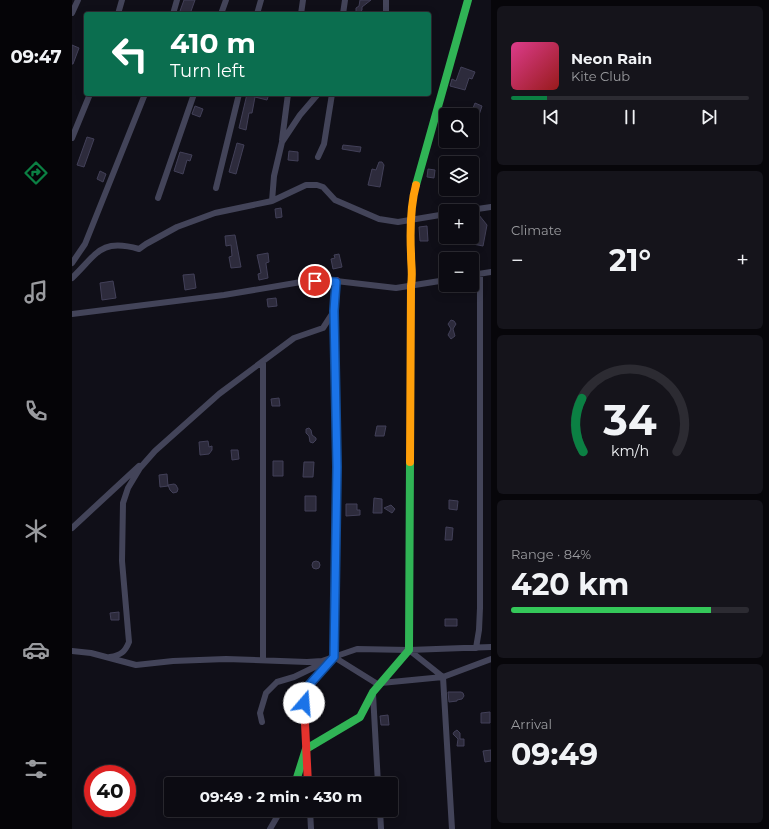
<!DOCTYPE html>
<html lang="en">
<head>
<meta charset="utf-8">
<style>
  :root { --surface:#0c0b12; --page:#15141b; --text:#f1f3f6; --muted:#9a9b9f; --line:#2c2b32; --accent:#0b8043 }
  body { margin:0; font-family:Montserrat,sans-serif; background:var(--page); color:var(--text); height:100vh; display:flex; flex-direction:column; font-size:15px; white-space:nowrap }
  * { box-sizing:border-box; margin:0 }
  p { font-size:13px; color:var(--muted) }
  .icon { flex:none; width:22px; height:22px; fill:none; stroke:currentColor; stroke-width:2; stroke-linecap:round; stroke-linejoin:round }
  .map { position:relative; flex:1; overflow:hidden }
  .drawer { display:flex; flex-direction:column; gap:6px; padding:6px; background:#07060a; width:278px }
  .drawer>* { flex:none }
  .guide { position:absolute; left:12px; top:12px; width:347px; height:84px; border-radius:4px; box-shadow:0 2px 10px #0003,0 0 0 1px var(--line); background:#0b6e4f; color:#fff; overflow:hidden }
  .fabs { position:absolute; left:367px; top:108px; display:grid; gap:8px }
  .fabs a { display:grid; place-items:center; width:40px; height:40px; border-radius:4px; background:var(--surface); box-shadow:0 2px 10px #0003,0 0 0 1px var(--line); font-size:20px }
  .speed { position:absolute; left:12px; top:765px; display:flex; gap:8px; font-size:20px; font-weight:700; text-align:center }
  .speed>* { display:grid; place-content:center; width:52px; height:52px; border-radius:50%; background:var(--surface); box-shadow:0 2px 10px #0003,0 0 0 1px var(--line); line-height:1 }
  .speed .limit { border:6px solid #d22; background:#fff; color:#111 }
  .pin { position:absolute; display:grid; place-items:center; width:34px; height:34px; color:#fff; margin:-17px; border:2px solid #fff; border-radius:50%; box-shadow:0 1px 4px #0007 }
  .me { position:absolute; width:44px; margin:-22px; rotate:18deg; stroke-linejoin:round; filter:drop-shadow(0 0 3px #0008) }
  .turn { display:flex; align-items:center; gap:14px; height:84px; padding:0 20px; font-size:18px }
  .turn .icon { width:52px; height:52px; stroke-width:2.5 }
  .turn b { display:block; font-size:28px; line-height:34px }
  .big { font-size:30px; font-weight:700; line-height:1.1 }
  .drawer .widget { flex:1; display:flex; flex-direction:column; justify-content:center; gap:6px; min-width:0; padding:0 14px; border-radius:6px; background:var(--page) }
  .drawer .dial { align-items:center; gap:0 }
  .dial svg { height:104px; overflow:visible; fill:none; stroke:var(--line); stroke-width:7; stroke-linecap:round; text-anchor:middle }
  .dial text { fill:var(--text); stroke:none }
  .song { display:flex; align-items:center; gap:12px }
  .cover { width:48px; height:48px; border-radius:6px; background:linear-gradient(135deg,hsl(330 70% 55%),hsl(0 70% 35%)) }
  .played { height:4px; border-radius:2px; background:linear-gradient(90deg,var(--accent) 15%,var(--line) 15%) }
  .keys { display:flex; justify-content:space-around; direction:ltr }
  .heat { display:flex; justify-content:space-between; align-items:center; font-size:22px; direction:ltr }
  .charge { height:6px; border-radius:3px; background:linear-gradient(90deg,#34c759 84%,var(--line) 0) }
  .trip { position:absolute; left:92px; top:777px; width:234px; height:40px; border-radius:4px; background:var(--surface); box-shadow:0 2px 10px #0003,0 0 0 1px var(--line); font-weight:700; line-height:40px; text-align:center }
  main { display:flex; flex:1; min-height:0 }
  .dock { display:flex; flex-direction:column; width:72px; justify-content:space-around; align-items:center; background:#050407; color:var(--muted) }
  .dock .icon { width:28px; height:28px }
  .dock .active { color:var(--accent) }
  .dock b { font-size:18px; color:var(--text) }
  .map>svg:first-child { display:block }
  .building { fill:#2d2b3c; stroke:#424058 }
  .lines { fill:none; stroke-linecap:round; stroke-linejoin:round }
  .street { stroke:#434459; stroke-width:6 }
  .fast { stroke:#30b455; stroke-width:8 }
  .slow { stroke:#ff9f0a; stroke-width:8 }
  .jam { stroke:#e5322d; stroke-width:8 }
  .route-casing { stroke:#114b97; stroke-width:10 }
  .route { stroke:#1a73e8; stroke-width:7 }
</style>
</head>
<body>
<main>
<nav class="dock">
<b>09:47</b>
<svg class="icon active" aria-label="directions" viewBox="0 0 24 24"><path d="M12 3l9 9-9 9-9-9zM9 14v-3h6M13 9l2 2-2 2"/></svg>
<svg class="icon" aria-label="music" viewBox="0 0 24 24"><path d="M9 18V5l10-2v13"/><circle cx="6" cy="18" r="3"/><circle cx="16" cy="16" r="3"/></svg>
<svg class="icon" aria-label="phone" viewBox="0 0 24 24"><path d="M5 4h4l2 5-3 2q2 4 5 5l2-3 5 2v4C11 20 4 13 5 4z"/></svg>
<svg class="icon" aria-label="climate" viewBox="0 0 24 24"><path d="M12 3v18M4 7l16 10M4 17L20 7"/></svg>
<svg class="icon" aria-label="car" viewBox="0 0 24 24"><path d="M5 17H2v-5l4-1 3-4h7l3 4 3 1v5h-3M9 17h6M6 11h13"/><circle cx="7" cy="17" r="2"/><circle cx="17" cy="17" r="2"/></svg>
<svg class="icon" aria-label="filters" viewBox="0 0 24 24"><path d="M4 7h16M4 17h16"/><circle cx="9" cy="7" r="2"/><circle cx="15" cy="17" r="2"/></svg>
</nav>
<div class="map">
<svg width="419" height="829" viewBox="0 0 419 829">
  <rect width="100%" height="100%" fill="#100f18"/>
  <!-- building -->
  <path class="building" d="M112,0H123L118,14L108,11Z
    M288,0H299L290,7V10L287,14H284V8L287,6Z
    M0,45L7,48L1,64H0Z
    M389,67L403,72L400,79L397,78L393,90L378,86L380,79L384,81Z
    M175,94H197L195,100L183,97L180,113H177L174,130L167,128Z
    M403,103L410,106L407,115L399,113Z
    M123,106L131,109L128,117L120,114Z
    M15,137L22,139L12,167L5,165Z
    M165,143L172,145L164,174L157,172Z
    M271,145L289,147L288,152L270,149Z
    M217,151L226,152V161L216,160Z
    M108,152L120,155L118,161L115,160L111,174L102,171Z
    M307,162H310L312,165L308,187L296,185L300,169L304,170Z
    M356,169L363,170L362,178L355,177Z
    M28,171L34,174L31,182L25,179Z
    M209,208L210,217L204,218L203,209Z
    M407,215L415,225L411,246L401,244Z
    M355,226L356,241H348L347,227Z
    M163,235L169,267L159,268L157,257L160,256L159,245L154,246L153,236Z
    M196,253L197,262L194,263V264L196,278L187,280L186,274L189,273L185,255Z
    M267,254L270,267L261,269L259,259L263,258L262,255Z
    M122,274L124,288L113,290L111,275Z
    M41,281L44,298L30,300L28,283Z
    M204,298L205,306L196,307L195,299Z
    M379,320L382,321L384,324L381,329L383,336L379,339L376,335L379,329L376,324Z
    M207,398L208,406H200L199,399Z
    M305,426H314L312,436H303Z
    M237,428L239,430L240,435L244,438V440L241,443L238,442L237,436L234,433V429Z
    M136,441L137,447L140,446V450L137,454L128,455L127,442Z
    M159,450H166L167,459L160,460Z
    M201,461H211V476H201Z
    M232,462H242L241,477H231Z
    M95,474L96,486L88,487L87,475Z
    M102,484L104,485L106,489L105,492L101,493L98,490L96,485Z
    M233,496H244V511H233Z
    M302,498L310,499V513H301Z
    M377,500L386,501L385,510L377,509Z
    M274,504H285V510H288V515L274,516Z
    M319,505L323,509L320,513L312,508Z
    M374,527L381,528L380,540H373Z
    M240 565a4 4 0 1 1 8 0a4 4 0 1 1-8 0Z
    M47,612V620H39L38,613Z
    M373,619H385V626H373Z
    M376,692H389L391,693L392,696L390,699L385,700V701L377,702Z
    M418,712V723H409V713Z
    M316,715L317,725H309L308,716Z
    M385,730L388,733V739H392V746H385L386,739L381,734L382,732Z
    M419,750V761L413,762L411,751Z"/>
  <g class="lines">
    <!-- street -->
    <path class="street" d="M0,13L6,0
      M46,14L50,0
      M101,14L105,0
      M149,14L154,0
      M185,14L189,0
      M229,14L231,0
      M271,14L273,0
      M314,14V0
      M0,138L18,94
      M210,140L216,94
      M246,157L252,144L260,94
      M144,188L167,94
      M86,198L122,94
      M200,201L202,176L210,142L228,115L246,94
      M392,211L419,207
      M0,263L13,244L73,94
      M400,275L419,272
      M0,278C25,254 28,238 67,249L74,244L105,227L143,213L200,201L234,185H245L251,187L263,200L307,219L326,222L374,214
      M0,314L152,295L235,281H264L324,288L374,280
      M191,362V660
      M0,528L67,466
      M404,648L407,630L408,608V274
      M337,650L371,677L380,829
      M0,651L19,653L64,665L101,661L154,659L235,662L250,661L285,649L337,650L419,647
      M38,657C49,655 53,652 57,642L50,561L51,503L56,488L68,468L83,451L147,394L222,338L251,328L262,311
      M259,658L262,657L307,685
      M306,685L309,683L371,677L419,659
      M301,694L306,784
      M190,722L188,713L194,693L205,682L222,677L251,663
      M238,810L239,829
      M308,810L309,829
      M198,829L209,810"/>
    <!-- fast -->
    <path class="fast" d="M344,185L396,0
      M251,669L262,657L265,465
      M223,784L234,749L288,717L301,692L337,650L338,462"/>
    <!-- slow -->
    <path class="slow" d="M338,462L339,286C341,273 339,267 339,254C338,232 338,207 344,185"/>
    <!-- jam -->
    <path class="jam" d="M264,281L262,311L265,465
      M236,784L232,703C234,688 242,680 251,669"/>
  </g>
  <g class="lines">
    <!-- route casing -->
    <g class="route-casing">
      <path id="route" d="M232,703L233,695L237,685L262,657L265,467L262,311L264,282L243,281"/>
    </g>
    <!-- route -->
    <use href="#route" class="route"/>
  </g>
</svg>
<div class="fabs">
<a><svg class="icon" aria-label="search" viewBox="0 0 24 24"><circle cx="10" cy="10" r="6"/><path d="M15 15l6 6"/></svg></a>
<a><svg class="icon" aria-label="layers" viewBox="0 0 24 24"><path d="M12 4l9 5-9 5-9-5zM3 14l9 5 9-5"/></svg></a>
<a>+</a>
<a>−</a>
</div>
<div class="speed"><div class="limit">40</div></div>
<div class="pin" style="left:243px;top:281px;background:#d93025"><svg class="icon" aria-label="arrive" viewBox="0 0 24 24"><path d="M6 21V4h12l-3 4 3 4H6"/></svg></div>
<svg class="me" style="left:232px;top:703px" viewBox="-20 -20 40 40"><circle r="19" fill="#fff"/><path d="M0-13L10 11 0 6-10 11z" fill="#1a73e8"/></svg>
<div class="trip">09:49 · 2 min · 430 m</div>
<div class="guide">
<div class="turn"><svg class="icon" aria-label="left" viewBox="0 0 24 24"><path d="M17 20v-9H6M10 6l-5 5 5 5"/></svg><div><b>410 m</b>Turn left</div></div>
</div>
</div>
<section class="drawer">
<div class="widget">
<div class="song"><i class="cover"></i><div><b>Neon Rain</b><p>Kite Club</p></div></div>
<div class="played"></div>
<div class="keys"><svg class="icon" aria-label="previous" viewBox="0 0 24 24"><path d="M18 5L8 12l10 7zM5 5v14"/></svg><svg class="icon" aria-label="pause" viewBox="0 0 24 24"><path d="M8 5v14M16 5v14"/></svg><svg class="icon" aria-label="next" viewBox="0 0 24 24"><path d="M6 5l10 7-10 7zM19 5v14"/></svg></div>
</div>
<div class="widget"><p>Climate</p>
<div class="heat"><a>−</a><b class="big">21°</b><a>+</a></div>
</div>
<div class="widget dial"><svg viewBox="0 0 100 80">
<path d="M14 69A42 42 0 1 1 86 69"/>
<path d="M14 69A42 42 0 0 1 13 28" stroke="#0b8043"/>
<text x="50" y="56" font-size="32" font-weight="700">34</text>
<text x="50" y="72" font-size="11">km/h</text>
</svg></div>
<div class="widget"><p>Range · 84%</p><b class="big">420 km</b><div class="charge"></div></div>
<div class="widget"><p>Arrival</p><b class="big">09:49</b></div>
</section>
</main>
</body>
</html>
